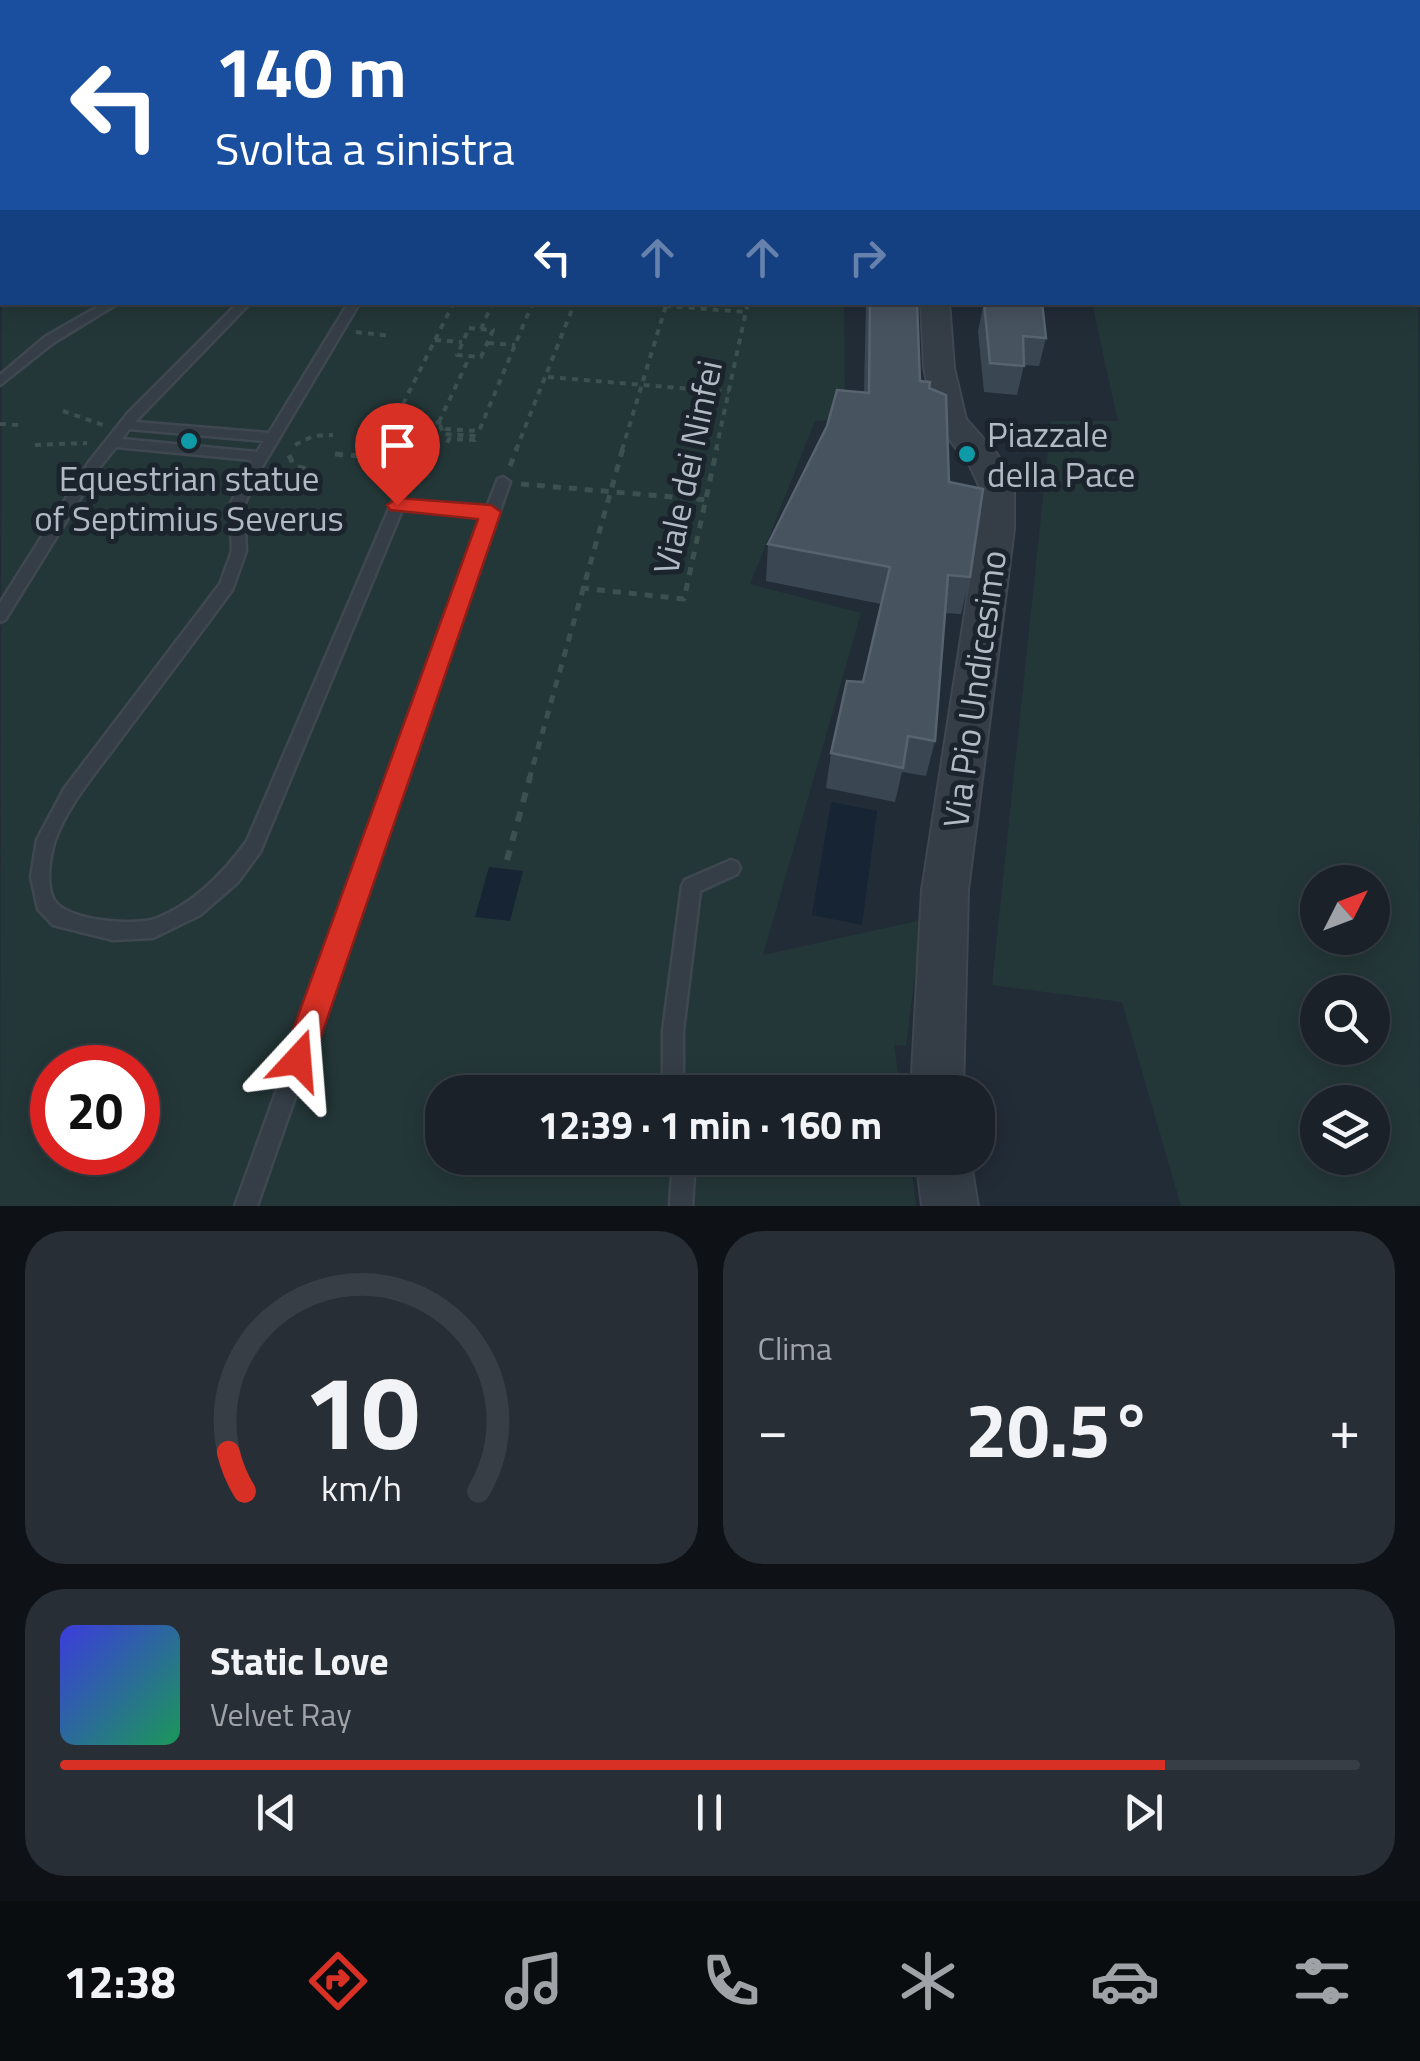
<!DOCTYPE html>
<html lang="it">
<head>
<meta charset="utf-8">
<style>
  :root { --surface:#1a2129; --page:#272e35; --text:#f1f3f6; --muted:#9fa3a8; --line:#383e46; --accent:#d93025 }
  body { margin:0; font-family:"Titillium Web",sans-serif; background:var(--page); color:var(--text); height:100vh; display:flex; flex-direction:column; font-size:38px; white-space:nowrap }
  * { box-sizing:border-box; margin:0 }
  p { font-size:32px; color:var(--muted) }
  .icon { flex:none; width:55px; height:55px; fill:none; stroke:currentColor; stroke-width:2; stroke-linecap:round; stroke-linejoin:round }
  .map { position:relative; height:1206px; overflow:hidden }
  .details { display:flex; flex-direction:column; gap:25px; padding:25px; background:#0e1217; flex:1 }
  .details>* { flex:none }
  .guide { position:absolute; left:0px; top:0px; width:1420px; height:305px; box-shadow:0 5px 25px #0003,0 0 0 2px var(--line); background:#1a4fa0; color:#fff; overflow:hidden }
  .needle { width:65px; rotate:48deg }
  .fabs { position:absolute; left:1300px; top:865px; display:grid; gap:20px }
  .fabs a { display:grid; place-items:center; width:90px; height:90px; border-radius:50%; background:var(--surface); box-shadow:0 5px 25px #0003,0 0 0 2px var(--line); font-size:50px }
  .speed { position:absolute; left:30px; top:1045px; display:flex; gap:20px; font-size:50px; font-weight:700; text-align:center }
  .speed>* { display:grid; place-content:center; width:130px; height:130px; border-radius:50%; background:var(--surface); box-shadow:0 5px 25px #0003,0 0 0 2px var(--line); line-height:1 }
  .speed .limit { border:15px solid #d22; background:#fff; color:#111 }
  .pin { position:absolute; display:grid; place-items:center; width:85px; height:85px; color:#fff; margin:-102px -42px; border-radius:50% 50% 50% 0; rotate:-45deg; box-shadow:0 0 10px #0007 }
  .pin .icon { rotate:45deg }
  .me { position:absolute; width:110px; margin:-55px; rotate:19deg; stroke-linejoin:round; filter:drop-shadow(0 0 8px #0008) }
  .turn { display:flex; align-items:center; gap:35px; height:210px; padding:0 50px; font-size:45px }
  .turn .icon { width:130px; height:130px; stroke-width:2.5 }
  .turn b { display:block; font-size:70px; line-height:85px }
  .lanes { display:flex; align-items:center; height:95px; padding:0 50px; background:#0003; justify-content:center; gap:50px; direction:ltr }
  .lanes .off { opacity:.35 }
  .big { font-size:75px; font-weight:700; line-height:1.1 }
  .details .card { flex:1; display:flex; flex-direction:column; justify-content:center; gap:15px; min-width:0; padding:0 35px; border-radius:40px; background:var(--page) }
  .details .dial { align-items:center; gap:0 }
  .dial svg { height:260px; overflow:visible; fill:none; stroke:var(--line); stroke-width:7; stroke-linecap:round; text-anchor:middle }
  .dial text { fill:var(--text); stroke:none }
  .song { display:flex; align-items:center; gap:30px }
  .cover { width:120px; height:120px; border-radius:15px; background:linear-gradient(135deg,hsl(240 70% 55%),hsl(150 70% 35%)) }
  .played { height:10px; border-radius:5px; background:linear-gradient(90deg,var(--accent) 85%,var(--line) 85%) }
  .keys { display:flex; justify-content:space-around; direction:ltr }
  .heat { display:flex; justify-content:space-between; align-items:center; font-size:55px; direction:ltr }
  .details .tiles { flex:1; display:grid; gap:25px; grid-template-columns:1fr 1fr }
  .card:last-child { grid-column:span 2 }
  .trip { position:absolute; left:425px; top:1075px; width:570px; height:100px; border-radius:40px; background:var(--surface); box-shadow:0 5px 25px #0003,0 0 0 2px var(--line); font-weight:700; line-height:100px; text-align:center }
  .dock { display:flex; height:160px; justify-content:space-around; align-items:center; background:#0a0d10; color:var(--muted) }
  .dock .icon { width:70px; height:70px }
  .dock .selected { color:var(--accent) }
  .dock b { font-size:45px; color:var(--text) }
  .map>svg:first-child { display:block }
  .green { fill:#243738; fill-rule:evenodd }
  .water { fill:#162433 }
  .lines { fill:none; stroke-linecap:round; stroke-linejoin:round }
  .service-casing { stroke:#3f4751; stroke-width:5 }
  .minor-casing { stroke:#3f4751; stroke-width:5 }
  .tertiary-casing { stroke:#3f4751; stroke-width:4 }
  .secondary-casing { stroke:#3f4751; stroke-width:48 }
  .path-far2 { stroke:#3c5050; stroke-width:4; stroke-dasharray:6 6; stroke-linecap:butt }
  .path-far1 { stroke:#3c5050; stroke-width:5; stroke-dasharray:8 8; stroke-linecap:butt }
  .path { stroke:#3c5050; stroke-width:6; stroke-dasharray:10 10; stroke-linecap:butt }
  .service { fill:#353e47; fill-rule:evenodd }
  .minor { fill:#353e47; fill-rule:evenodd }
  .tertiary { fill:#353e47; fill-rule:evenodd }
  .secondary { stroke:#444e5a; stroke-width:42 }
  .wall { fill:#3a4753 }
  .building { fill:#47535f; stroke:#57636f; stroke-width:2.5 }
  .route { fill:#d93025; stroke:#8d1f18; stroke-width:2.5 }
  .culture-dot { fill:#0f9aa8; stroke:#1b232c; stroke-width:4 }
  .labels { text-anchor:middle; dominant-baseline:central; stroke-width:10; stroke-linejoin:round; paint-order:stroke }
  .poi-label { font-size:35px; fill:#b0b9c4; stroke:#1b232c; text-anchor:start }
  .street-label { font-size:35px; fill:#b0b9c4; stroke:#1b232c }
</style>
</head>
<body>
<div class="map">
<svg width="1420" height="1206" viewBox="0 0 1420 1206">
  <rect width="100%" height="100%" fill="#222c37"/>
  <!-- green -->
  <path class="green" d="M421,0H919L418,2Z
    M1418,71L1420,1206H1181L1122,1002L992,985L1051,421H1118L1092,303L1418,302ZM1318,882H1372V938H1318ZM1318,992H1372V1048H1318ZM1318,1102H1372V1158H1318Z
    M2,243V302L844,303L845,420L815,421L750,584L861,613L763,955L922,920L906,1046L894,1045L901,1092H442V1158H910L916,1206H0ZM52,1068H138V1152H52Z"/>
  <!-- water -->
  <path class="water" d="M831,802L877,811L862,925L812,915Z
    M489,867L523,871L510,921L475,917Z"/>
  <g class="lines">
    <!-- service casing -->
    <g class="service-casing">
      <path id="service" d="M459,0H467L466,2H458Z
        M672,0H680L679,2H671Z
        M695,0H703L702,2H694Z
        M813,0H821L819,2H811Z
        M106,302H120L53,343L0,385V375L45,337Z
        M239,302H251L135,422L269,433L349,302H360L259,472L244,505L246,551L232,590C196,639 159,688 122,737C99,769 69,802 55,840C50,856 45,884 54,900C66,921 133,926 155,919C194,904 223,874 247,841L392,502L487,507L498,479L503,477L510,482L257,1206H235L484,516L402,510L260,852L238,882L200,915L153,938L113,940L53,925L38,909L31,877L37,840L64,789L220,584L232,551L230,505L252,460L116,447L99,468L5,620L0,622V603L89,462L128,413ZM129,429L264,441L257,452L122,439Z
        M731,860L737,862L740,868L737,874L700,891L683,1031V1092H663V1031L682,886L685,880Z
        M673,1158H695L692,1206H670Z"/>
    </g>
    <!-- minor casing -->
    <g class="minor-casing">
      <path id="minor" d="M1073,0H1090L1092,2H1075Z"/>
    </g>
    <!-- tertiary casing -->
    <g class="tertiary-casing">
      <path id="tertiary" d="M920,0H940V2H921Z
        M921,302H949L954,368L966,419L997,454L1014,488V529L968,890L963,1092H911L922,890L978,529L980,488L970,466L935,421L924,368Z
        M916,1158H970L978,1206H922Z"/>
    </g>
    <!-- secondary casing -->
    <g class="secondary-casing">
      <path id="secondary" d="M394,2L396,0
        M0,236L2,235"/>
    </g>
    <!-- path-far2 -->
    <path class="path-far2" d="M454,302L393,424L424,427L438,422L446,429L479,431L533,302
      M617,302L746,312
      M469,328L493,330L481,357L457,355Z
      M481,329L493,302
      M356,332L391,336
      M435,340L462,342
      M488,343L515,345
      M548,377L729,392
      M63,411L103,425
      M439,422L470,356
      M0,424L19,425
      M440,425L443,434L477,436L475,440L449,439L446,445
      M412,442L415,436L389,434L392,429L430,428
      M35,445L87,443
      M295,445L313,436L333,435
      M516,450L575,302
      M622,450L667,302
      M716,450L748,302"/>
    <!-- path-far1 -->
    <path class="path-far1" d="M335,454L359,456
      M289,455L294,466L312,470
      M510,466L517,448
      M521,484L708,500
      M581,588L684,599L717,448
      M529,780L623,448"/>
    <!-- path -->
    <path class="path" d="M507,860L530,777"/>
    <!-- service -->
    <use href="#service" class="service"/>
    <!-- minor -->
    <use href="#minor" class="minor"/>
    <!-- tertiary -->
    <use href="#tertiary" class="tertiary"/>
    <!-- secondary -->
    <use href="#secondary" class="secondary"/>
  </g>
  <!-- wall -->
  <path class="wall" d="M1378,0H1420V42L1418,40V2H1377Z
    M866,302H917L920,381L929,388L970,577L961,614L945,613L935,741L926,776L902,772L895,802L826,788L831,753L863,682L881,604L766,581L768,544L864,392Z
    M1001,302H1042L1046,338L1039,366L1024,365L1017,395L984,392L978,331L984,303L1001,305Z"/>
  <!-- building -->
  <path class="building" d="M960,0H1024V2H960Z
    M1384,0H1420V25H1418V2H1387Z
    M870,302H917L920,381L930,382L929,388L946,395L949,482L983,489L970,577L948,575L935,741L908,736L903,768L831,753L847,681L863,682L890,567L768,544L827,426L837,390L869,393Z
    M1004,302H1042L1046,338L1023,336L1024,366L990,363L984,303L1004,305Z"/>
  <!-- route -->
  <path class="route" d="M397,498L491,505L501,512L313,1060L308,1071L298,1076L287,1071L282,1060L478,519L390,510L387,505Z"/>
  <!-- markers -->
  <g class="culture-dot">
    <circle cx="189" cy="441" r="10"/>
    <circle cx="967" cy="454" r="10"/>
  </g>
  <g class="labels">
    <!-- poi labels -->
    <g class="poi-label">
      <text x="987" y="434">Piazzale<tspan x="987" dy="40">della Pace</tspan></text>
      <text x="189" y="478" text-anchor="middle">Equestrian statue<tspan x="189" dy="40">of Septimius Severus</tspan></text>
    </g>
    <!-- street labels -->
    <g class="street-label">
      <text transform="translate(687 467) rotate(-78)">Viale dei Ninfei</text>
      <text transform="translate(974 689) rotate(-82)">Via Pio Undicesimo</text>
    </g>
  </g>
</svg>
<div class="fabs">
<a><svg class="needle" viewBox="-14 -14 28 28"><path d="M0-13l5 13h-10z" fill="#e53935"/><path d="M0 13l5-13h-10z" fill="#9fa3a8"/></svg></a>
<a><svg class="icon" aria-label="search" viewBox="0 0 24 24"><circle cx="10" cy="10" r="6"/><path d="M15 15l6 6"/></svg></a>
<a><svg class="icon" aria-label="layers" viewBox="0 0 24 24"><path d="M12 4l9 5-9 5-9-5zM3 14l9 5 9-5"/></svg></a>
</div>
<div class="speed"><div class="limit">20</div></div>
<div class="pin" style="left:397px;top:505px;background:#d93025"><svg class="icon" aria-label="arrive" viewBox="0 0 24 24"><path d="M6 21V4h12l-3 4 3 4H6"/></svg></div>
<svg class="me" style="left:298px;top:1060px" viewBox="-20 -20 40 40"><path d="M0-17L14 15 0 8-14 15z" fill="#d93025" stroke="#fff" stroke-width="4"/></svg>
<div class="trip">12:39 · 1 min · 160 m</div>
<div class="guide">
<div class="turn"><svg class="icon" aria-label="left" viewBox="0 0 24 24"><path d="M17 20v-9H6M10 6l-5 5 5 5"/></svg><div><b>140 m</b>Svolta a sinistra</div></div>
<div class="lanes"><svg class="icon" aria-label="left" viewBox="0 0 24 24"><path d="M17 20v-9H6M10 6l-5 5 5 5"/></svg><svg class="icon off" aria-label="ahead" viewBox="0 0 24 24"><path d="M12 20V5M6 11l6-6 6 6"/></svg><svg class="icon off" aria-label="ahead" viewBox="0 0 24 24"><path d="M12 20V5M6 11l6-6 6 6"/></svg><svg class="icon off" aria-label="right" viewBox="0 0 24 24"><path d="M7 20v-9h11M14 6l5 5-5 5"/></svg></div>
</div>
</div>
<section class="details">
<div class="tiles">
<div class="card dial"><svg viewBox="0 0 100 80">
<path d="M14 69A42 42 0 1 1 86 69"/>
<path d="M14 69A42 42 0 0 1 9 57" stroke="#d93025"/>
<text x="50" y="56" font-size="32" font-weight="700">10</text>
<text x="50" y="72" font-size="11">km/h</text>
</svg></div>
<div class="card"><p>Clima</p>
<div class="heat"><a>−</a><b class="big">20.5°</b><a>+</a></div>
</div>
<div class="card">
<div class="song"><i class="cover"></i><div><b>Static Love</b><p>Velvet Ray</p></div></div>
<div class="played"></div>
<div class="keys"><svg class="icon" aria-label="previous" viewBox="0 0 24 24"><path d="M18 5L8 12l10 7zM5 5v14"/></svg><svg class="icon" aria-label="pause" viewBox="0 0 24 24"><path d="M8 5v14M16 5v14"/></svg><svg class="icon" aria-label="next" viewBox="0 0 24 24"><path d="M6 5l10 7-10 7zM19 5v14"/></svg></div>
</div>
</div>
</section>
<nav class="dock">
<b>12:38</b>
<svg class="icon selected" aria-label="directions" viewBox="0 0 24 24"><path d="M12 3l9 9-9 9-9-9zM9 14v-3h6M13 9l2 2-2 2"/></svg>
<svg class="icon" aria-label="music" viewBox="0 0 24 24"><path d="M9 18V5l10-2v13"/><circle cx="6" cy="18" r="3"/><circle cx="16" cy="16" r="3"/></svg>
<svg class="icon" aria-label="phone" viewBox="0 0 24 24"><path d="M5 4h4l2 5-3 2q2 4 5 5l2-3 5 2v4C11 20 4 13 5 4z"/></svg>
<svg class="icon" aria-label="climate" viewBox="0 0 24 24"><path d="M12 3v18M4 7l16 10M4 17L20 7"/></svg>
<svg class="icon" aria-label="car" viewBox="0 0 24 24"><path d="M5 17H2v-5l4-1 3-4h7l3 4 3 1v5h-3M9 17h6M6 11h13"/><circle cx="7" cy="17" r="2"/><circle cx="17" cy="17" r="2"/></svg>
<svg class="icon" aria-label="filters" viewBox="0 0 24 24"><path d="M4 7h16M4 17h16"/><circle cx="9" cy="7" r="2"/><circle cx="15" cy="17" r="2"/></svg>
</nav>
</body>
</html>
